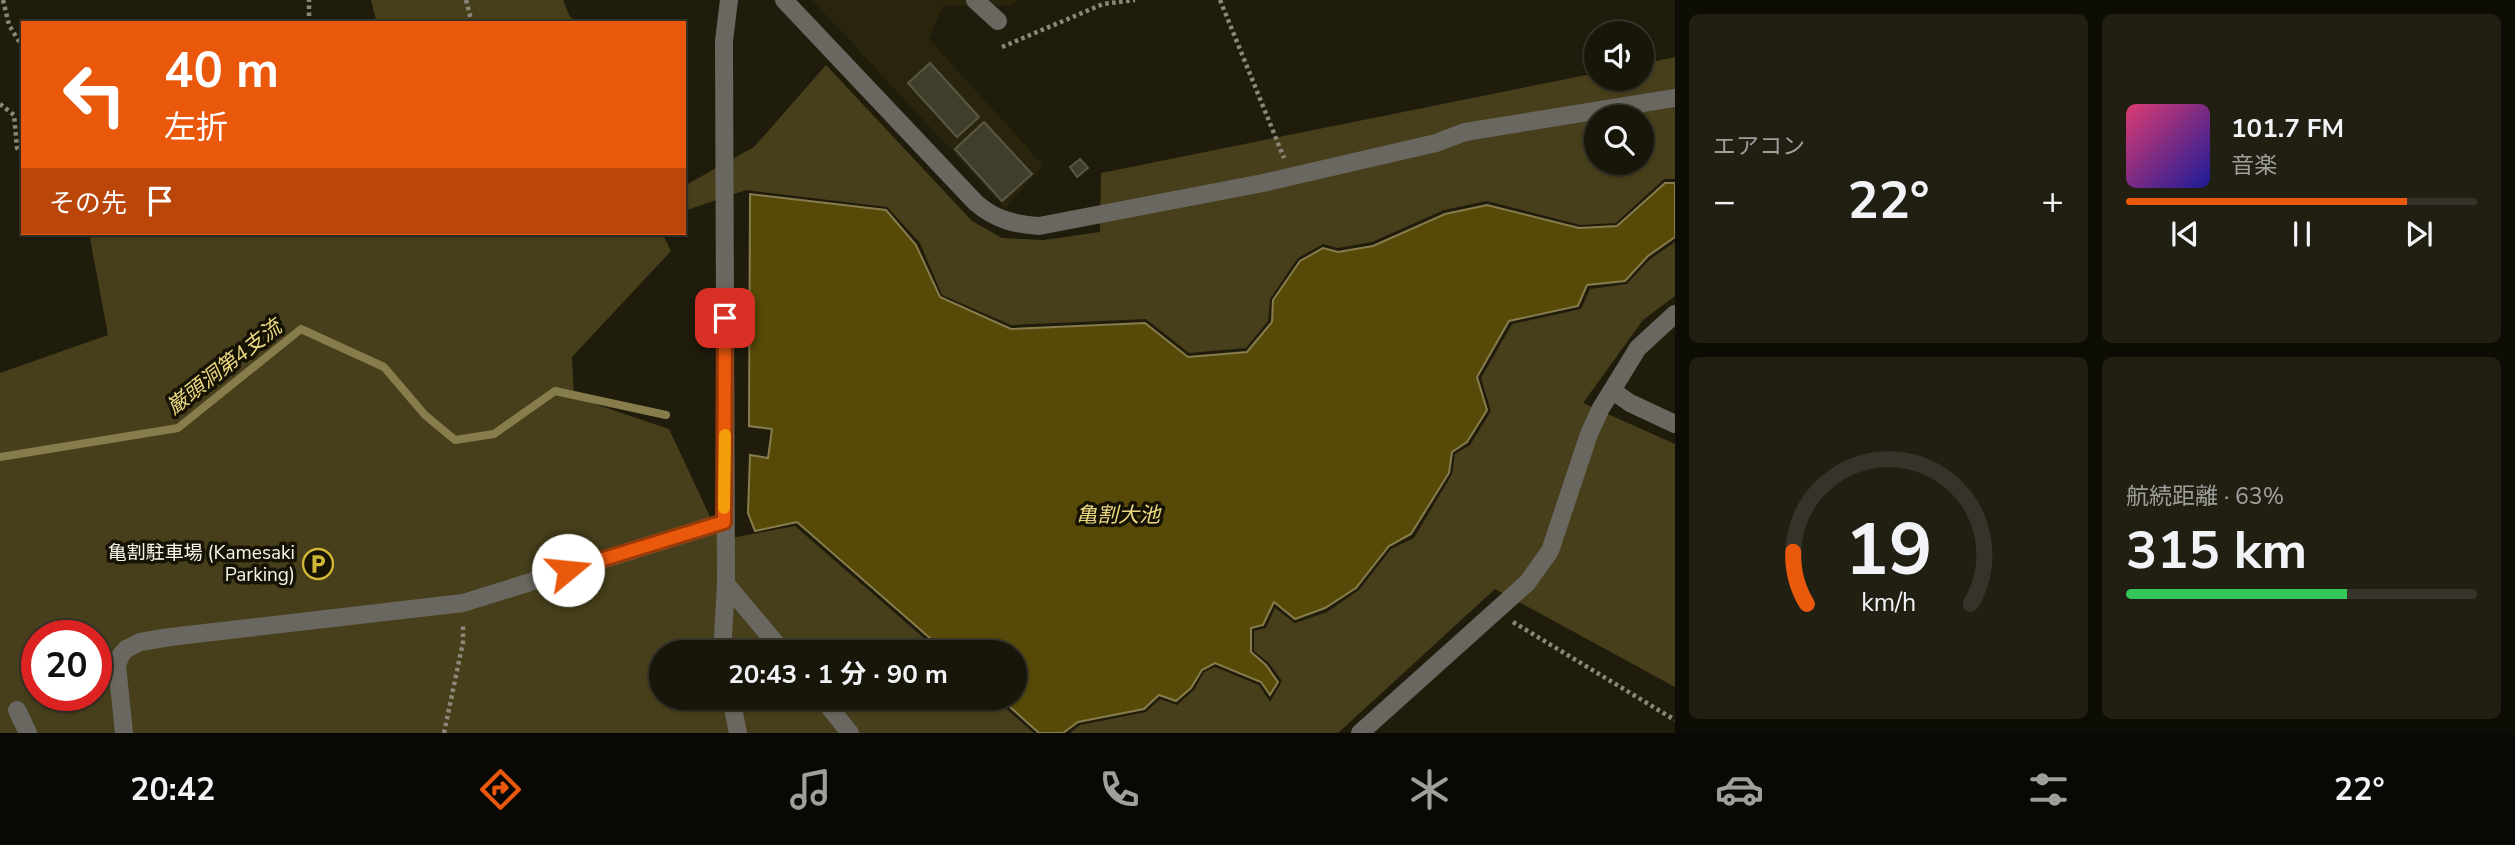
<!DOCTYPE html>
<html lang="ja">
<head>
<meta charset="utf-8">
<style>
  :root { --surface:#181509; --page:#211e12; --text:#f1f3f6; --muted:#9f9f9c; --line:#36342a; --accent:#ea580c }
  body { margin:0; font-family:"Nunito Sans","Noto Sans JP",sans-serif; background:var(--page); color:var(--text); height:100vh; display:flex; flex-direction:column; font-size:26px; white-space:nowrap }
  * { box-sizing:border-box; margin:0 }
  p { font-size:23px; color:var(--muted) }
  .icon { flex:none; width:38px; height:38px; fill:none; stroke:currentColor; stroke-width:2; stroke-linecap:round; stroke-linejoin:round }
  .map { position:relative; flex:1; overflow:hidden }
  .drawer { display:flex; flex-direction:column; gap:14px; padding:14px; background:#0d0c05; width:840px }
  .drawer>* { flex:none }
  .hud { position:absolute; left:21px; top:21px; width:665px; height:214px; border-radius:0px; box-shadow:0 2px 5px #0004,0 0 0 2px var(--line); background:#ea580c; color:#fff; overflow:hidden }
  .buttons { position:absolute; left:1584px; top:21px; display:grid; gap:14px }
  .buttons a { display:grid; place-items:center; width:70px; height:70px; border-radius:50%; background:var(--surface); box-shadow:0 2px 5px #0004,0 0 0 2px var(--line); font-size:35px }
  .speed { position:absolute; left:21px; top:620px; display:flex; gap:14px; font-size:35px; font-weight:700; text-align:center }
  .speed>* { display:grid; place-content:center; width:91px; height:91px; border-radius:50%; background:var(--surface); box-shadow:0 2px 5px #0004,0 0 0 2px var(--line); line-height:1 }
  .speed .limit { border:10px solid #d22; background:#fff; color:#111 }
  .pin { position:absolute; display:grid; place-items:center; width:60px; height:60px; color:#fff; margin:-30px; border-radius:14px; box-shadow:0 4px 10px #0006 }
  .me { position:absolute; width:77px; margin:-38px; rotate:73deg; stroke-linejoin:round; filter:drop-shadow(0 0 5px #0008) }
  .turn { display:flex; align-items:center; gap:24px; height:147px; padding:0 28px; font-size:32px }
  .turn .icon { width:91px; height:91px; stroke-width:2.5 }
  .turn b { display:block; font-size:49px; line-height:60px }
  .then { display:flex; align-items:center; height:66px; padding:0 28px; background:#0003; gap:14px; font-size:26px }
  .big { font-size:52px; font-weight:700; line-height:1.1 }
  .drawer .card { flex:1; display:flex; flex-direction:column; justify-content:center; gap:10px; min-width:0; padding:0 24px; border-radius:10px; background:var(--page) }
  .drawer .dial { align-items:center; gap:0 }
  .dial svg { height:182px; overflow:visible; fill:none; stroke:var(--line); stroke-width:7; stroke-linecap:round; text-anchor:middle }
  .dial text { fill:var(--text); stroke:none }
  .song { display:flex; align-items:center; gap:21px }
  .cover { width:84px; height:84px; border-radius:10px; background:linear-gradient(135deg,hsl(340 70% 55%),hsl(240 70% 35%)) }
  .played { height:7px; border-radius:4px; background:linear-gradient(90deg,var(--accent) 80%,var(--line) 80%) }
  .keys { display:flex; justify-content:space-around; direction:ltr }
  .heat { display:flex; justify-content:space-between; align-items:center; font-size:38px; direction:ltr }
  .charge { height:10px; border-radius:5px; background:linear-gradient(90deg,#34c759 63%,var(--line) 0) }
  .drawer .tiles { flex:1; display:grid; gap:14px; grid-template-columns:repeat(2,1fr) }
  .trip { position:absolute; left:649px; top:640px; width:378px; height:70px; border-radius:35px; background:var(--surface); box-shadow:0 2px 5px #0004,0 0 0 2px var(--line); font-weight:700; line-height:70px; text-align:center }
  .tabs { display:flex; height:112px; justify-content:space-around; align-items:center; background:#0a0804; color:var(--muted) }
  .tabs .icon { width:49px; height:49px }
  .tabs .active { color:var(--accent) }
  .tabs b { font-size:32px; color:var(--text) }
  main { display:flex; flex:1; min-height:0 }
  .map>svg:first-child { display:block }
  .built { fill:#29240c }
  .green { fill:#473f1b; fill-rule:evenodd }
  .water { fill:#574a08; stroke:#877d4c; stroke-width:2 }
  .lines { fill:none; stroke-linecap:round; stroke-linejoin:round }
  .stream { stroke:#877d4c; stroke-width:8 }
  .building { fill:#403d2b; stroke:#5a5644; stroke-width:2 }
  .path { stroke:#8b887a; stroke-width:4.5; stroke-dasharray:3.5 3.5; stroke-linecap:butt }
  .minor { stroke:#69675f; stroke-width:18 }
  .route-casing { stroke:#983908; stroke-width:18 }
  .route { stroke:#ea580c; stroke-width:12 }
  .slow { stroke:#f59e0b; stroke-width:12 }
  .labels { text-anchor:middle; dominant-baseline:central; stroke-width:7; stroke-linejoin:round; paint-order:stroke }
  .poi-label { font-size:19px; fill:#f6f4e9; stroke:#161304; text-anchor:end }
  .water-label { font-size:21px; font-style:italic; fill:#ecd881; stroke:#161304 }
</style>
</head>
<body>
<main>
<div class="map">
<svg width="1675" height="733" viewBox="0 0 1675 733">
  <rect width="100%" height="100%" fill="#201c0c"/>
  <!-- built -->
  <path class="built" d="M812,0H1017L1013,5L943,6L929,39L1043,165L1005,208Z"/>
  <!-- green -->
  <path class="green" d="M371,0H563L570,17L580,23H377Z
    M1675,57V179H1664L1616,223L1580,225L1487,201L1444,210L1372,242L1338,248L1323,244L1298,258L1270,299L1268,321L1246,348L1189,353L1146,319L1011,325L942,295L920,243L887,207L746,190L684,211V186L754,147L826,65L972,221L1002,238L1044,240L1100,232L1101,173L1596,73V79H1642V64ZM1596,117H1642V163H1596Z
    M89,233H662L671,251L572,357L574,397L669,429L721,540L795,526L941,653H662V698H994L1034,733H0V373L108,335ZM37,635H96V695H37Z
    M1675,242V296L1643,320L1583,403L1675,444V687L1495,589L1338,733H1070L1080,725L1146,712L1160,699L1177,705L1194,690L1204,672L1215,667L1259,685L1270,702L1282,681L1269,663L1254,651V631L1266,628L1275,608L1295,623L1327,612L1359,590L1391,549L1414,538L1452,474L1455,454L1470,445L1491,411L1481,378L1512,324L1581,309L1590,289L1627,284L1650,259Z"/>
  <!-- water -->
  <path class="water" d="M1665,183H1675V237L1648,256L1625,281L1587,285L1578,306L1509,321L1477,377L1487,410L1467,442L1452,452L1449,473L1411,534L1389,546L1356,588L1325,608L1295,619L1274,602L1263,625L1251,628V652L1266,665L1278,682L1270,695L1261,682L1215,663L1202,670L1191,688L1176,701L1159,695L1144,709L1078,722L1063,733H1039L1000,698H1015V653H947L797,522L755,531L748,513L750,455L768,458L772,429L749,426L750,194L886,210L916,245L940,297L1011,329L1145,323L1188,357L1247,352L1272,322L1273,300L1300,261L1323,248L1338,252L1373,246L1445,214L1487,205L1579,228L1617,226Z"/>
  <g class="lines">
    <!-- stream -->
    <path class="stream" d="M0,457L178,428L301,329L384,367L425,415L455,440L494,434L555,391L666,415"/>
  </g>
  <!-- building -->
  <path class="building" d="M930,63L979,117L957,137L908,83Z
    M984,122L1032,174L1002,201L955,149Z
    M1080,159L1088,168L1077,177L1070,167Z"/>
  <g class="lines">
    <!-- path -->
    <path class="path" d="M3,0L9,25L23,48
      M466,0L472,23
      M1220,0L1284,158
      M309,23V0
      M1002,47L1103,4L1135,0
      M0,104L14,115L17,148L23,155
      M1513,622L1675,720
      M444,733L463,642V624"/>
    <!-- minor -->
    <path class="minor" d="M784,0L976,203C996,220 1014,224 1039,226L1263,183L1436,143L1465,132L1675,98
      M975,0L998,21
      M1613,391L1630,403L1675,424
      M726,584L784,653
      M722,653L726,584L724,41L729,0
      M731,698L738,733
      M822,698L850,733
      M17,710L28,733
      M124,733L117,665L121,655L126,649L140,642L170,637L463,603L724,522
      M1360,733L1527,583L1550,551L1589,434L1601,408L1638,348L1675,314"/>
  </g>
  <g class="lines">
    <!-- route casing -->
    <g class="route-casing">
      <path id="route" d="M568,570L724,522L725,318"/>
    </g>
    <!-- route -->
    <use href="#route" class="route"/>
    <!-- slow -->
    <path class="slow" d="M724,508L725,435"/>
  </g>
  <!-- icons -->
  <defs>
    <g id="parking-ring" transform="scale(1.575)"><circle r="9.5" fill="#161304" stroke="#d1b736" stroke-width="1.5"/><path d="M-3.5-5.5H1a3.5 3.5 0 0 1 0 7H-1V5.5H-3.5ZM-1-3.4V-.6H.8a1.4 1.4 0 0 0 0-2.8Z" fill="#d1b736"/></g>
  </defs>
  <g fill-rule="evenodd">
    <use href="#parking-ring" x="318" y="564"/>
  </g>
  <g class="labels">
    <!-- poi labels -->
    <g class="poi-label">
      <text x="295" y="553">亀割駐車場 (Kamesaki<tspan x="295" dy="22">Parking)</tspan></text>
    </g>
    <!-- water labels -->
    <g class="water-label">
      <text transform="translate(224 367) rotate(-38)">巌頭洞第4支流</text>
      <text x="1118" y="515">亀割大池</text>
    </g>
  </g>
</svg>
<div class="buttons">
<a><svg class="icon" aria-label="sound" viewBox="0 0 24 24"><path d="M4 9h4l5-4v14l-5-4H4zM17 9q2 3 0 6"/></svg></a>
<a><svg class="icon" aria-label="search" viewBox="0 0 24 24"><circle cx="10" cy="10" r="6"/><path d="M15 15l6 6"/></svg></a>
</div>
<div class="speed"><div class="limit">20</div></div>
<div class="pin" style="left:725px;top:318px;background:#d93025"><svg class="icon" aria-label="arrive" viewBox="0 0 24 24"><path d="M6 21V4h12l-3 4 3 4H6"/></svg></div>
<svg class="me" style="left:568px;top:570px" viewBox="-20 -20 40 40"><circle r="19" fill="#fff"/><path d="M0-13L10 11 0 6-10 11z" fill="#ea580c"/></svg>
<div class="trip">20:43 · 1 分 · 90 m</div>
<div class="hud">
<div class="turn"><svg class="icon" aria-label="left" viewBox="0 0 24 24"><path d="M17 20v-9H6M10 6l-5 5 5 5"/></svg><div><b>40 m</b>左折</div></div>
<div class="then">その先<svg class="icon" aria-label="arrive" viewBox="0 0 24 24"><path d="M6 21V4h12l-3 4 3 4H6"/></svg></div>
</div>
</div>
<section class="drawer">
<div class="tiles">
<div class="card"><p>エアコン</p>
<div class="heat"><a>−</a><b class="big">22°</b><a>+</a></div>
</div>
<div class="card">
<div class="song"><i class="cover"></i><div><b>101.7 FM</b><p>音楽</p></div></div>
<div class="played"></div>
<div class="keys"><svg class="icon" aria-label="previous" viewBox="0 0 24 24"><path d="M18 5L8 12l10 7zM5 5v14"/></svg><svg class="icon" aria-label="pause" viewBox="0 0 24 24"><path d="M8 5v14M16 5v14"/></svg><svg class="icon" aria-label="next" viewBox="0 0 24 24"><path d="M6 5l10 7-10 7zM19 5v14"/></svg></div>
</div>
<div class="card dial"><svg viewBox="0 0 100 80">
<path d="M14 69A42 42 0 1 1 86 69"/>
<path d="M14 69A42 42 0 0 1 8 46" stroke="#ea580c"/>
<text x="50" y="56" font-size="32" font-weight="700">19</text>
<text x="50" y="72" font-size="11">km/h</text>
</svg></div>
<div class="card"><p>航続距離 · 63%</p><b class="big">315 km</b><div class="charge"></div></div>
</div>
</section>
</main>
<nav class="tabs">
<b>20:42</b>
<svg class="icon active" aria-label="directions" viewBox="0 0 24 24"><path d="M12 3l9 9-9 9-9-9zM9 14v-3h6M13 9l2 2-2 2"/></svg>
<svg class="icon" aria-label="music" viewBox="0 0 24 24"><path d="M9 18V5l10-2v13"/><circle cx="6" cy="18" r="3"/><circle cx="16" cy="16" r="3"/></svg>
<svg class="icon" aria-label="phone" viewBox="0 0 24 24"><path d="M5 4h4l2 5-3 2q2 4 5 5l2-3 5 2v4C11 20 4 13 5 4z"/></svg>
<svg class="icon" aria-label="climate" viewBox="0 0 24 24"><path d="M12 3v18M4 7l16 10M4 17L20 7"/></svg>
<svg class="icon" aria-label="car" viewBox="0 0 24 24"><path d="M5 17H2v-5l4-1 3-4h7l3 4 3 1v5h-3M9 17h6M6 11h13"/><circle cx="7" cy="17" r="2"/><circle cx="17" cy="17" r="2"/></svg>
<svg class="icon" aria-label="filters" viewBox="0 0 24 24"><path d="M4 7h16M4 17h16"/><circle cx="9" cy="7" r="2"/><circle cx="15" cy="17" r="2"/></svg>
<b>22°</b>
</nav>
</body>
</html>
